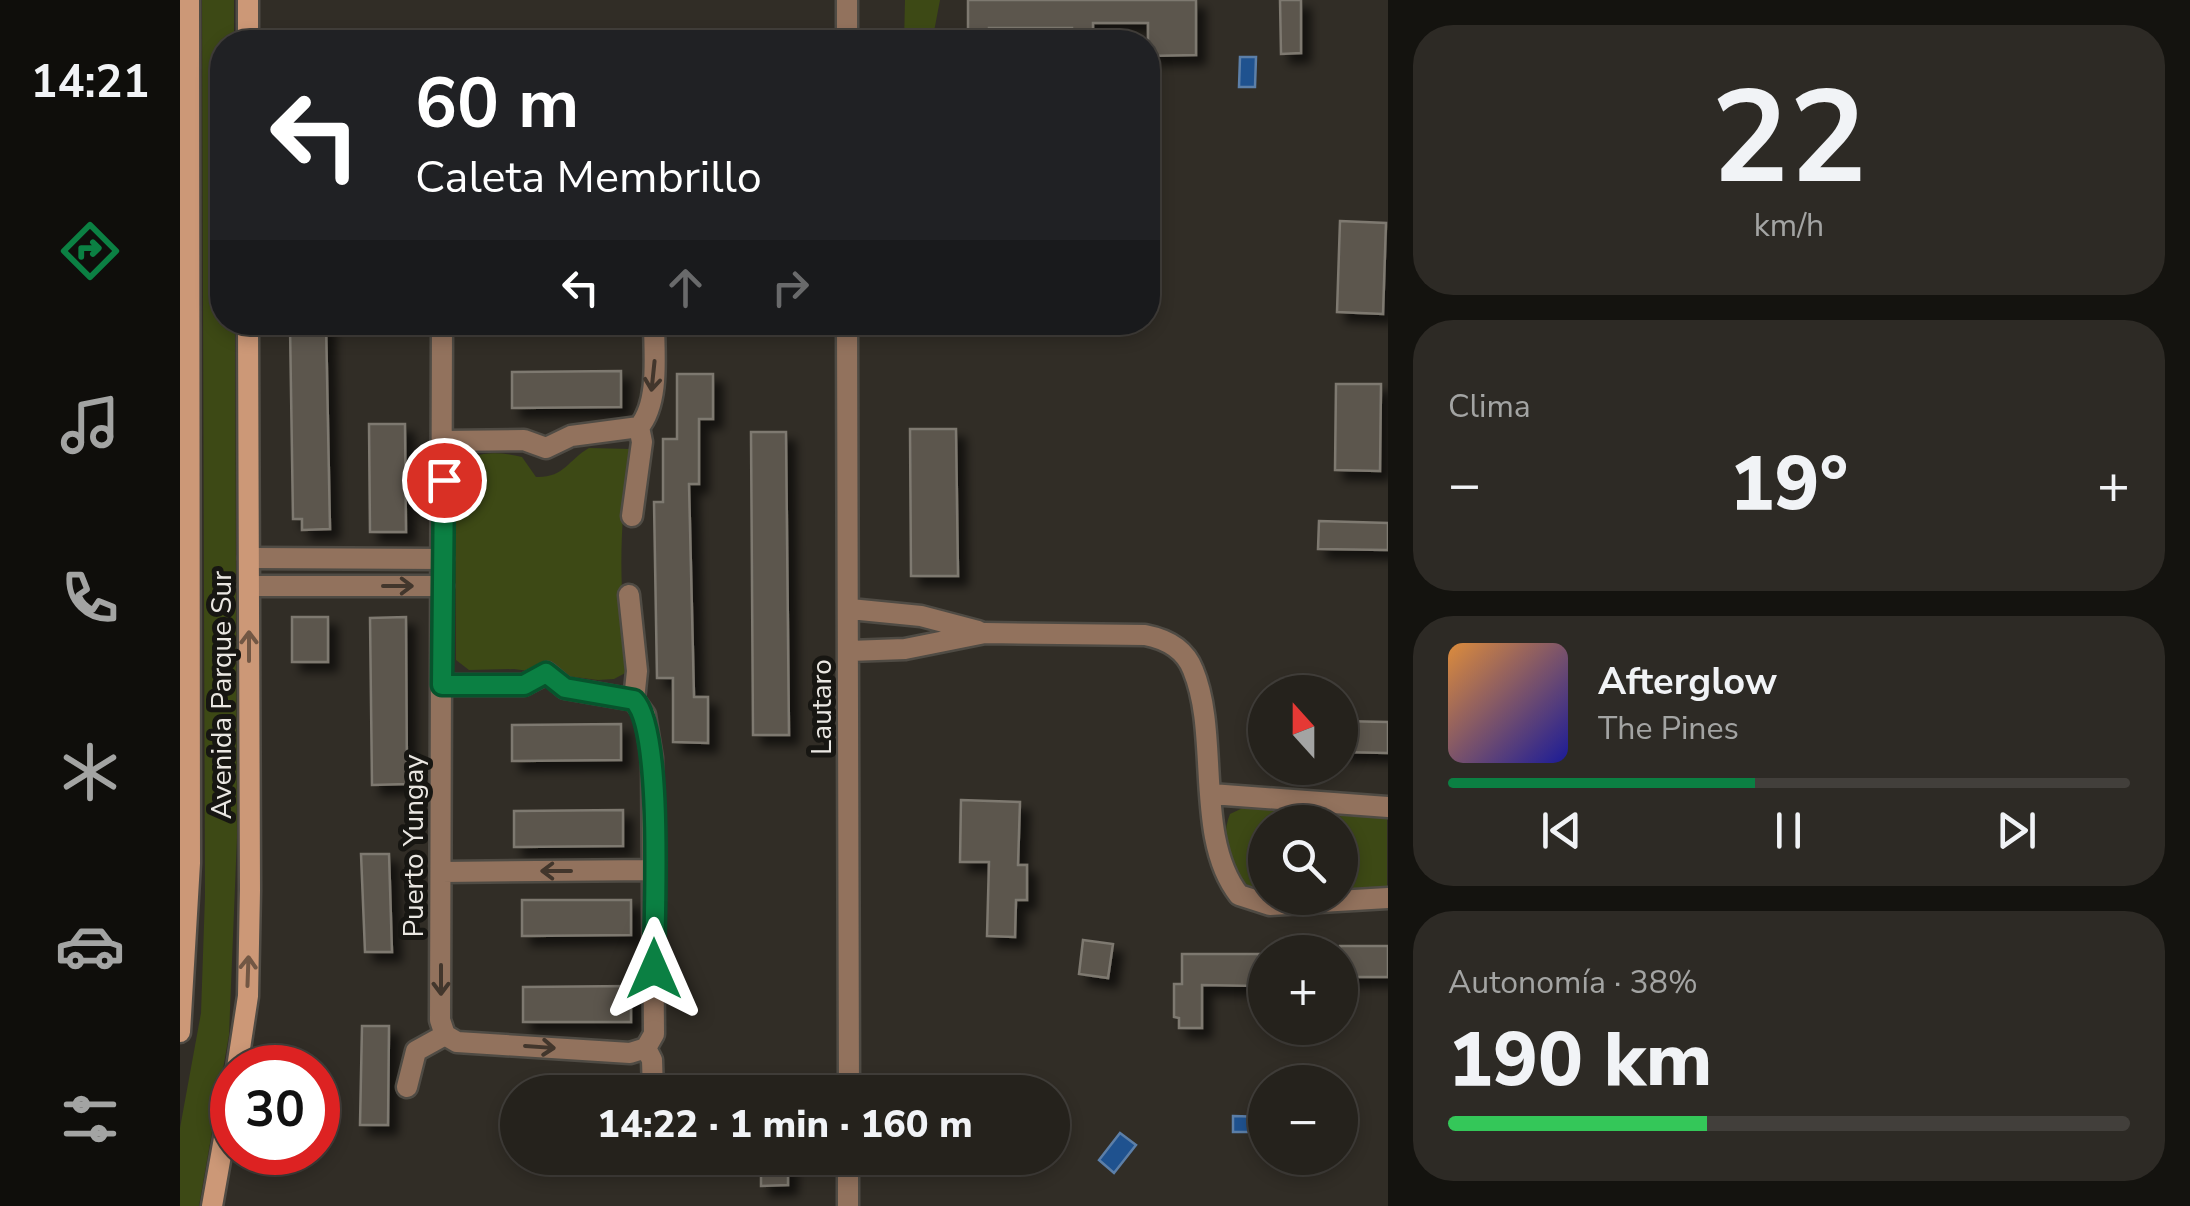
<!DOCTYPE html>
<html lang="es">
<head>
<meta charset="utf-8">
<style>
  :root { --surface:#25221c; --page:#2d2a25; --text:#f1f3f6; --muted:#a3a4a3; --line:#423f3b; --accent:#0b8043 }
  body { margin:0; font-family:"Nunito Sans",sans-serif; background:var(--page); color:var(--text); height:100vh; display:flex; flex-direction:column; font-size:38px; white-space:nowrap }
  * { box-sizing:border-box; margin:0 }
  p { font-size:32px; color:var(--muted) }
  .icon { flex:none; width:55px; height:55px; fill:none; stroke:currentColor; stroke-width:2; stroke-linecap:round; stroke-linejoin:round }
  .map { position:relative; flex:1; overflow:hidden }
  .drawer { display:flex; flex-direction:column; gap:25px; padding:25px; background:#14130f; width:802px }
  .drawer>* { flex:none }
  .guide { position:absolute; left:30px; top:30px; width:950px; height:305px; border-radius:40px; box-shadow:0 5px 15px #0003,0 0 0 2px var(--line); background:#202124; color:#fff; overflow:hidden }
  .needle { width:65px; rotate:339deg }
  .controls { position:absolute; left:1068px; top:675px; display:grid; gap:20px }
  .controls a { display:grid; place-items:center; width:110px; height:110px; border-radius:50%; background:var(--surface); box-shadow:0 5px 15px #0003,0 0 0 2px var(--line); font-size:50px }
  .speed { position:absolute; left:30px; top:1045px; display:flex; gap:20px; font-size:50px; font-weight:700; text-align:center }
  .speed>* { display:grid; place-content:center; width:130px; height:130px; border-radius:50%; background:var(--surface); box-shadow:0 5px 15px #0003,0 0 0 2px var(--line); line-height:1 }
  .speed .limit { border:15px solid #d22; background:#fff; color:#111 }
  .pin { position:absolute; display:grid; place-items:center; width:85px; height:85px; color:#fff; margin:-42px; border:5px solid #fff; border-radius:50%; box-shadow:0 2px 10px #0007 }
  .me { position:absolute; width:110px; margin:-55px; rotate:0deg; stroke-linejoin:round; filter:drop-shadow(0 0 8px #0008) }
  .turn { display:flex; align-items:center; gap:35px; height:210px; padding:0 40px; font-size:45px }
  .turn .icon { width:130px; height:130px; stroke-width:2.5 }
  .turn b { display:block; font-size:70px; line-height:85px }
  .lanes { display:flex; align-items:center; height:95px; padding:0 40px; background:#0003; justify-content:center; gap:50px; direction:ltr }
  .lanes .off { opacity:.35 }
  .big { font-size:75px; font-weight:800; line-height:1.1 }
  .drawer .tile { flex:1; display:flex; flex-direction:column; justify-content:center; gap:15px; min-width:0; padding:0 35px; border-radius:40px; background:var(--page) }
  .drawer .dial { align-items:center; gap:0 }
  .dial b { font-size:130px; line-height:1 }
  .song { display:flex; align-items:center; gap:30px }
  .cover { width:120px; height:120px; border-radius:15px; background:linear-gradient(135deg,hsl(30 70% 55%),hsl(240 70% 35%)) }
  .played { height:10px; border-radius:5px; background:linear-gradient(90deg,var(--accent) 45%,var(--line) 45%) }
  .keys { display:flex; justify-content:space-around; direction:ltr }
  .heat { display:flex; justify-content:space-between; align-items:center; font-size:55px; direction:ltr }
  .charge { height:15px; border-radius:8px; background:linear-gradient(90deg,#34c759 38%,var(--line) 0) }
  .trip { position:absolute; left:320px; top:1075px; width:570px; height:100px; border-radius:50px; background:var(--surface); box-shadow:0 5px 15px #0003,0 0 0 2px var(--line); font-weight:800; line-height:100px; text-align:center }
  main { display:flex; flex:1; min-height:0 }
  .menu { display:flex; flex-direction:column; width:180px; justify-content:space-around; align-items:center; background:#0f0e0b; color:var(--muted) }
  .menu .icon { width:70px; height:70px }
  .menu .on { color:var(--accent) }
  .menu b { font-size:45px; color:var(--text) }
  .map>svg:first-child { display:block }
  .green { fill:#3d4915 }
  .water { fill:#1f528f; stroke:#5c7fa8; stroke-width:2.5 }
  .building { fill:#5b564e; stroke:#7e7970; stroke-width:2.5; filter:url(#shadow) }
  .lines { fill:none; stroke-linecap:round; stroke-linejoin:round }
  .street-casing { stroke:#4f4b44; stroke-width:25 }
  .secondary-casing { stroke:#4f4b44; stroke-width:25 }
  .street { stroke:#92725d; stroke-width:20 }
  .secondary { stroke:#cc9877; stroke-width:20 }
  .oneway { stroke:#42362c }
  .oneway2 { stroke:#725744 }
  .route-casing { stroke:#07532c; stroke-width:25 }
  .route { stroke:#0b8043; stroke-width:18 }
  .labels { text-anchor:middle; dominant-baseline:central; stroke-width:10; stroke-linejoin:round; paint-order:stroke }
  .street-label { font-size:28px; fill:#eae7e2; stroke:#171612 }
</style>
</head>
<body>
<main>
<nav class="menu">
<b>14:21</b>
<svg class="icon on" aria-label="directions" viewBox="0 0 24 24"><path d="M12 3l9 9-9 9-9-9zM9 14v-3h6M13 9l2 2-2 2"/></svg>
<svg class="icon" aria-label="music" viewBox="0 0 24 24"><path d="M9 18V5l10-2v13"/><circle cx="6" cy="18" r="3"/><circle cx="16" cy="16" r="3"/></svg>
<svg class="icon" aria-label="phone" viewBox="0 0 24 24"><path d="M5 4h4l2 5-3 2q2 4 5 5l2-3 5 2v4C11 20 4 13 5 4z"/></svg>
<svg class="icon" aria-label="climate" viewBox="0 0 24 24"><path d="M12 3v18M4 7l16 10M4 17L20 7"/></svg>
<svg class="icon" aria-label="car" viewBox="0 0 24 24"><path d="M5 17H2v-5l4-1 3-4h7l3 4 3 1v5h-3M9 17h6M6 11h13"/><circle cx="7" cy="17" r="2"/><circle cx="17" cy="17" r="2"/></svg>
<svg class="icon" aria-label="filters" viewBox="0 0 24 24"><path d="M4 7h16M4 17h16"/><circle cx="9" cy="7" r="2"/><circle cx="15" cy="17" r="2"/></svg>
</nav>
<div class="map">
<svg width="1208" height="1206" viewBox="0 0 1208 1206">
  <defs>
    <filter id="shadow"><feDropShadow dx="9" dy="9" stdDeviation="5" flood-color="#0009"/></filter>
  </defs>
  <rect width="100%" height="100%" fill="#312d26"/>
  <!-- green -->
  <path class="green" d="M22,0H54V42H42V322L55,323L57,837L49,1035L19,1206H0V1128L21,1013L25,896Z
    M725,0H760L752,42H724Z
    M409,448L451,449C438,531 439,589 449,671L434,679L418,680L334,669L289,670L276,660L275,469C292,450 318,451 342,457L356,477C384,478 388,460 409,448Z
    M1067,806L1207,817V889L1160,892V822H1085V895C1054,884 1037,846 1050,814Z"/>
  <!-- water -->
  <path class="water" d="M1060,57H1076L1075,87H1059Z
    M1053,1116L1085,1117V1132H1053Z
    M940,1133L956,1145L934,1173L919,1160Z"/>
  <!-- building -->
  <path class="building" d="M788,0H1016V55L968,56V23H913V42H892V28H809V42H788Z
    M1100,0H1121V53L1101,54Z
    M1160,221L1206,223L1203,314L1157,312Z
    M117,322H146L150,529L122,530V519H113L110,326Z
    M441,371V407L332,408V372Z
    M497,374H533V419H519V484H509L514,697H528V743L493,742V678H477L474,502H483V439H497Z
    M1156,384H1201L1200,471L1155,470Z
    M189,424H225L226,532H190Z
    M730,429H776L778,576H731Z
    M571,432H606L609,735H573Z
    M1139,521L1208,523V550L1138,549Z
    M112,617H148V662H112Z
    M226,617L227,784L192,785L190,618Z
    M1160,721L1208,722V753L1160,752Z
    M441,724V760L332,761V725Z
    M781,800L840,802L838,865H847V900H836L835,937L807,936L809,862H780Z
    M443,810V846L334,847V811Z
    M181,854H209L212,952H185Z
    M342,900H451V935L342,936Z
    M903,940L933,944L928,978L899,974Z
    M1160,946H1208V977H1160Z
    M1002,954H1079L1078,986L1022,985V1028H999V1018L994,1017V984H1002Z
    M451,986V1022H343V987Z
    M182,1026H209L208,1125H180Z
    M581,1158H608V1185L581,1186Z"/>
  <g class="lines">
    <!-- street casing -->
    <g class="street-casing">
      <path id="street" d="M667,0V42
        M262,322L260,1020L265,1035
        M667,322L669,1092
        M264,441L344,440L366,448L391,436L459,427
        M452,516L462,442L459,427C480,402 474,353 474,322
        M69,558L263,559
        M69,586H263
        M449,595L457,671L454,700L465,715L472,758L474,1034L466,1048
        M670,609L741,616L798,631
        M669,651L725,649L805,633L965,635C986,639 1005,649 1013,670C1040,734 1014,838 1059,895L1090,905L1208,898
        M263,685H344L367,673L385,688L454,700
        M1031,794L1208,807
        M262,872L473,870
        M265,1035L277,1042L450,1053L466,1048
        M466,1048L472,1060L473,1092
        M227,1087L236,1051L265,1035
        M668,1206V1158"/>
    </g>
    <!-- secondary casing -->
    <g class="secondary-casing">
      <path id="secondary" d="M68,42V0
        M0,1032L10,863L9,0
        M57,1068L68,996L70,890L68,322
        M32,1206L52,1093"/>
    </g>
    <!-- street -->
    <use href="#street" class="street"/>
    <!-- secondary -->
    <use href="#secondary" class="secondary"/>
  </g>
  <!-- one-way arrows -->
  <defs><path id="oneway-shaft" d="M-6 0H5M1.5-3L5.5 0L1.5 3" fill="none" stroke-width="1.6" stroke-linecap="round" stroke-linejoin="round" transform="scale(2.5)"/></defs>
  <g class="oneway">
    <use href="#oneway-shaft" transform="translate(473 376) rotate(96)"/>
    <use href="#oneway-shaft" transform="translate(218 586)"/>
    <use href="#oneway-shaft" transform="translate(376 871) rotate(180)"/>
    <use href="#oneway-shaft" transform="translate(261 980) rotate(90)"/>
    <use href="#oneway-shaft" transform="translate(360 1047) rotate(4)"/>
  </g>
  <g class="oneway2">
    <use href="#oneway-shaft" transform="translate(69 646) rotate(-90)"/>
    <use href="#oneway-shaft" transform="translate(68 971) rotate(-88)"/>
  </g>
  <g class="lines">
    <!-- route casing -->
    <g class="route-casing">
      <path id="route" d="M264,480L262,685H344L366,673L385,688L454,700C484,730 474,919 474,969"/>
    </g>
    <!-- route -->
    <use href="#route" class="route"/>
  </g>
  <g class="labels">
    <!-- street labels -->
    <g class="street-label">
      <text transform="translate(42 695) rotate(-90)">Avenida Parque Sur</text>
      <text transform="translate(642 707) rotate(-90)">Lautaro</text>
      <text transform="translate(234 846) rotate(-90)">Puerto Yungay</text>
    </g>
  </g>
</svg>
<div class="controls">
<a><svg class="needle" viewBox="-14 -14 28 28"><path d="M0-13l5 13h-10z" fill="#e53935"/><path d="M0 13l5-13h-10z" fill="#a3a4a3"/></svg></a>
<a><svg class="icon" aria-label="search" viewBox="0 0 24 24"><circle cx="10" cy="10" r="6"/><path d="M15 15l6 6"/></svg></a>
<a>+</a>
<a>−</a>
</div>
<div class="speed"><div class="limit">30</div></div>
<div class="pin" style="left:264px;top:480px;background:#d93025"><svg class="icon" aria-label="arrive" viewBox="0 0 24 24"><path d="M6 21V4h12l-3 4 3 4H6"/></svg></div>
<svg class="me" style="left:474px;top:969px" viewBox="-20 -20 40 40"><path d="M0-17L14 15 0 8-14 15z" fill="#0b8043" stroke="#fff" stroke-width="4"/></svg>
<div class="trip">14:22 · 1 min · 160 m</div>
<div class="guide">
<div class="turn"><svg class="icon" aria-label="left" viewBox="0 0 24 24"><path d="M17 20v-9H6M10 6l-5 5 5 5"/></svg><div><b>60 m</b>Caleta Membrillo</div></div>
<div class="lanes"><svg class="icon" aria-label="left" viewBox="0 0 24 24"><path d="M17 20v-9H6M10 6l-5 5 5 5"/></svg><svg class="icon off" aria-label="ahead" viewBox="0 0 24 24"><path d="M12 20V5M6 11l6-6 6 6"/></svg><svg class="icon off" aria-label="right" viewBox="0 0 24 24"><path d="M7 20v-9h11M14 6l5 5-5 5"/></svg></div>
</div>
</div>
<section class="drawer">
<div class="tile dial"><b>22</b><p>km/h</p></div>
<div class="tile"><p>Clima</p>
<div class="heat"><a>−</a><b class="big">19°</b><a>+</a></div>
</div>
<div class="tile">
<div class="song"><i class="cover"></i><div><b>Afterglow</b><p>The Pines</p></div></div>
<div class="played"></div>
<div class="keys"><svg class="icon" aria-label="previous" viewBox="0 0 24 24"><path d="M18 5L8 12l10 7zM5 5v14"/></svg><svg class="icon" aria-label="pause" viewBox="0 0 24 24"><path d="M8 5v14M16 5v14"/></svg><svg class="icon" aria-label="next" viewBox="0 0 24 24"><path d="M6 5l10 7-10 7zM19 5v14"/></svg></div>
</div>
<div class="tile"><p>Autonomía · 38%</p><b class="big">190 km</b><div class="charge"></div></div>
</section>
</main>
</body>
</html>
